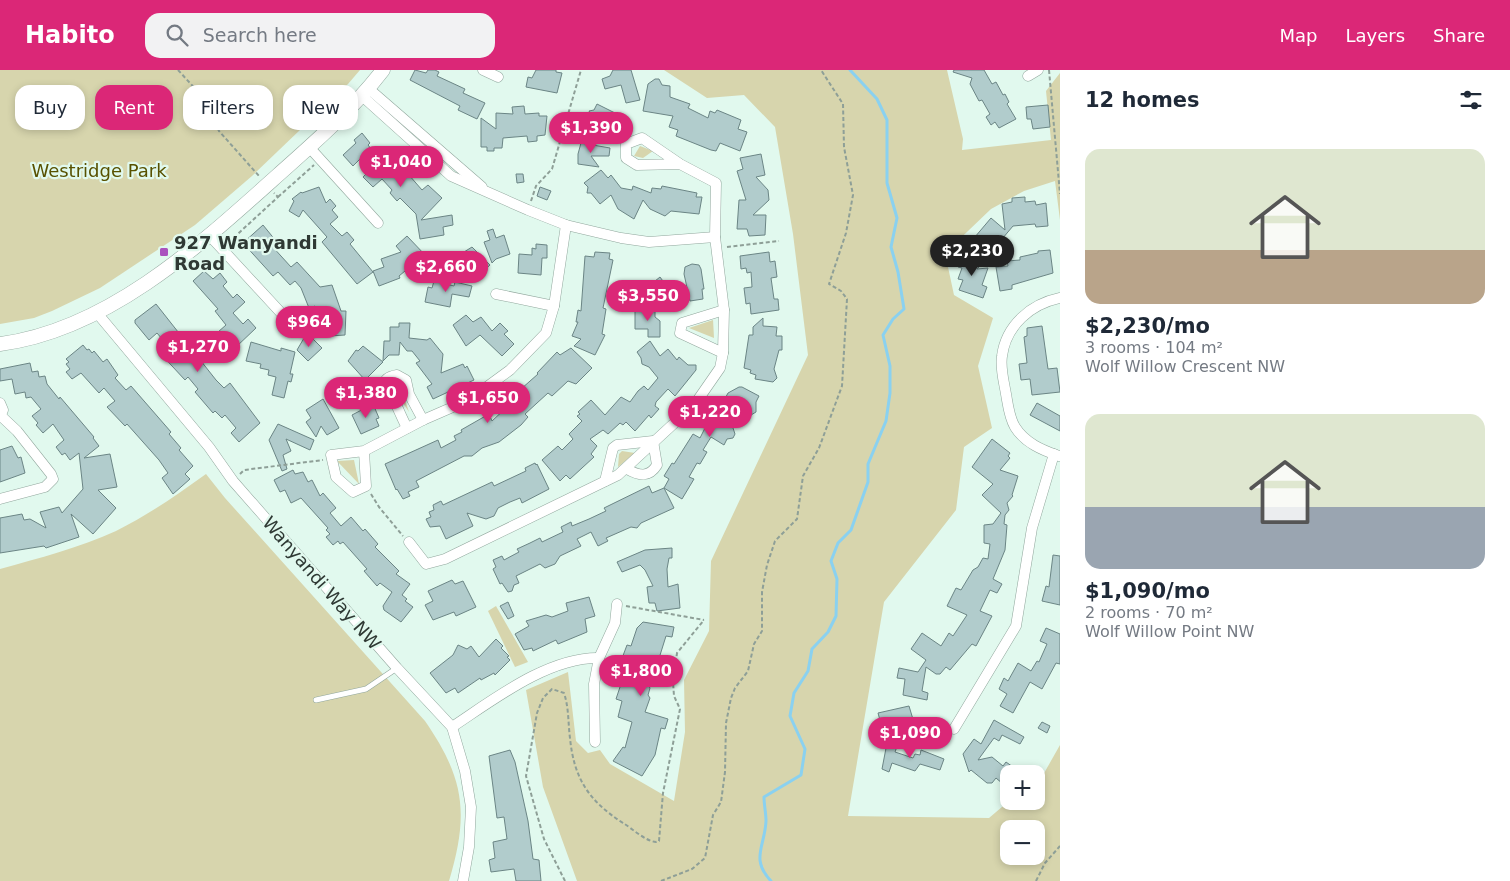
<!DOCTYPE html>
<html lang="en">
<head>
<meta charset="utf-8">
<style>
  body { margin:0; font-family:"DejaVu Sans",sans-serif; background:#f2f2f3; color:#1f2937; height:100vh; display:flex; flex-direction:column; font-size:19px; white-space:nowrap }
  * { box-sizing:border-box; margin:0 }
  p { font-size:16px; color:#747a83 }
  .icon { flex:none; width:28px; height:28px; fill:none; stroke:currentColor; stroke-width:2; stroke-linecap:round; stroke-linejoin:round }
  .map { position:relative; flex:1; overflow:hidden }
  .side { display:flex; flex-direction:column; background:#fff; width:450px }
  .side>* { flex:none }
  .hud { position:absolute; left:15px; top:15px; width:475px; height:45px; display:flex; gap:10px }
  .controls { position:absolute; left:1000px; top:695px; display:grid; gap:10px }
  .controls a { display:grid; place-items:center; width:45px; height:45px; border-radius:10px; background:#fff; box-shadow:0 2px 8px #0003; font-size:25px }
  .price { position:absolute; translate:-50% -42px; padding:0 11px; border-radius:18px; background:#db2777; color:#fff; font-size:16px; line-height:32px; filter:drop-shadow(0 1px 2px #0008) }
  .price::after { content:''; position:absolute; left:50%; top:30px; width:15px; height:11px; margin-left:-8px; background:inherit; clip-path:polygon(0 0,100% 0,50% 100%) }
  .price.selected { background:#222; color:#fff }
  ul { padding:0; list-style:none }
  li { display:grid; align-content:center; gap:10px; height:265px; padding:0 25px }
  li span { display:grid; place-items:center; height:155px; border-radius:15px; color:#555 }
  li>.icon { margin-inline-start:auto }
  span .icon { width:90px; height:90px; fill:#fffc; stroke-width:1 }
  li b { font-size:21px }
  h2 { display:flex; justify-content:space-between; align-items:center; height:60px; padding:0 25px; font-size:21px }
  .chip { padding:0 18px; border-radius:15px; background:#fff; box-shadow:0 2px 8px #0003; font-size:18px; line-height:45px }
  .chip.selected { background:#db2777; color:#fff }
  header { display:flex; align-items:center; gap:30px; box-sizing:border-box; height:70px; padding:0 25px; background:#db2777; color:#fff }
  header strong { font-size:24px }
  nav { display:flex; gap:28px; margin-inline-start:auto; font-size:18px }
  .search { width:350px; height:45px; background:#f2f2f3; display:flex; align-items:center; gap:12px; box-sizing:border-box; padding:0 18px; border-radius:15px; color:#747a83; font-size:19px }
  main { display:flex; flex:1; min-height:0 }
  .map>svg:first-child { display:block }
</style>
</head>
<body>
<header>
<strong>Habito</strong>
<div class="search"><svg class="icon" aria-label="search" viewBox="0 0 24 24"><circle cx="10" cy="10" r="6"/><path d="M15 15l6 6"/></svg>Search here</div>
<nav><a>Map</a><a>Layers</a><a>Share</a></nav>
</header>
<main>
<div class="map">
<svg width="1060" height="811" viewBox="0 0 1060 811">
  <rect width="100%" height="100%" fill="#e1f9ee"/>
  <g fill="#d7d5ad" fill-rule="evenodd">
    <path d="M0,0H360L348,14L252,106L195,155L100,218L52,241L34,248L0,254Z"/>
    <path d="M664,0H947L963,69L962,80L1051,70L1046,21L1060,3V150L1055,111L1024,121L991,139L945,183L954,225L993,248L978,296L992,358L964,377L956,440L884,532L848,746L989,748L1009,731H1036V710L1043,705L1060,675V811H577L543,717L526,620L568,602L576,671L588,683L600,680L610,694L674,731L685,662L684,610L709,561L711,491L808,285L793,164L775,57L744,25L707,28ZM1009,759H1036V786H1009Z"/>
    <path d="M640,76L653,81L643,88L634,86Z"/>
    <path d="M713,249L714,268L689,258L713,250Z"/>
    <path d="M395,312L400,315L409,342L393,318Z"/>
    <path d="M622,381L635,383L618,397L619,384Z"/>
    <path d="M354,390L359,414L337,391Z"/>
    <path d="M206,404L225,428L425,651C465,709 469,744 449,811H0V499C39,488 79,478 116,461C148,445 177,425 206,404Z"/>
    <path d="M496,536L528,592L515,597L488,541Z"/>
  </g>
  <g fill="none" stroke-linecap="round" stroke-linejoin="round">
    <path stroke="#8ad1f0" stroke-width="3" d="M771,811C750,789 765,776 766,751C766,743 764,735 764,727L801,705L805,679L790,646L794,623L808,601L812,579L828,562L836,546L837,509L831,491L838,473L851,460L868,412V394L886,351L890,323V296L883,265L893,249L904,239L898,202L891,177L897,148L887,113V50L877,29L850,0"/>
  </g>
  <g fill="#b1cccc" stroke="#6b8585">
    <path d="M415,0L426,3L428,0H435L439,2L437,6L465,19L463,23L485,33L477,49L458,40L460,36L410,10Z"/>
    <path d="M536,0H556V2L562,3L557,23L526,17L528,7L532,8Z"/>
    <path d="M613,0H631L640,30L626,33L621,15L605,19L602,9L610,6Z"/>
    <path d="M954,0H984L992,14L996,12L1003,25L1005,24L1009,32L1007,34L1016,49L999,58L995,52L991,55L986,47L990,44L982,30L979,31L970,14L972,8L953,2Z"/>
    <path d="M655,9H659L662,15L670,16V27L690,34L688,38L708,48L710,41L715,43L717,40L741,50L738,59L747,62L740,81L720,73L716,81L711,80L676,66L678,60L669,57L673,46L643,41L648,14Z"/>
    <path d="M597,34L615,43L610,55L614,57L607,71L595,64L598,58L587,52L591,45L589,41L594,40Z"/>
    <path d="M1048,35L1050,57L1033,59L1031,49H1027L1026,37Z"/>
    <path d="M524,36L525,44L539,43V46H547L545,65L537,66V71L528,72L527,66L503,68L502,78H494V81H487V77H481V48L496,59V43L513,44L512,37Z"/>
    <path d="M362,63L370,73L368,75L377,86L381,83L387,90L385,93L394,104L402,97L422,120L428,115L442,128L421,150L452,145L453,155L443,157L444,165L420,169L416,144L400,128L397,131L390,123L392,120L382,109L373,117L363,107L371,99L361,88L353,96L343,85L356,73L354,70Z"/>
    <path d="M581,73L610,78L609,86H591L599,97L578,94V84Z"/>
    <path d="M761,84L765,105L756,107L768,120L769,130L753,145H766L765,165L749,166L747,159H737L739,130H746L737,101L743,99L740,88Z"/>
    <path d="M601,100L608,108L611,105L621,118L632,120L633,116L651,123L652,118L661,119L662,116L697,123L696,127H702L699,144L671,141L665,146L650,139L643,130L634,149L618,139L611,125L600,134L591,123H587L588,117L584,113Z"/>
    <path d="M516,104H523L524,112L517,113Z"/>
    <path d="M319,117L326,133L330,129L336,136L332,140L338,147L330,154L342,166L347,162L354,170L350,174L373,202L357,214L322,172L327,167L303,140L299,147L289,141L294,131L292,129L301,122L302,123Z"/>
    <path d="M540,117L551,121L547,130L537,126Z"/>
    <path d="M1025,127V132L1035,131L1036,135L1046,133L1048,156L1036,157L1035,154L1013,156L986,188L969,174L991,148L1005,160L1002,134L1012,132V128Z"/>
    <path d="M263,155L276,171L271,175L291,197L297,192L320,217L332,215L341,241H346L345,265L315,267V236L309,238L301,218L295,211L290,215L278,202L273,206L243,173Z"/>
    <path d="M493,159L496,168L504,165L510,184L496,189L492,193L484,172L490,170L487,161Z"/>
    <path d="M407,166L426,186L413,198L411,196L399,206L400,208L379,216L373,201L384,197L381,189L401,182L396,176Z"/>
    <path d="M536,174L547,175V188H542L541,205L518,203L519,184L532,185V178L536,179Z"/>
    <path d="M472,177L490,195L473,211L456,193L464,182Z"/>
    <path d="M1050,180L1053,203L1012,215V219L1000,221L996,197L1008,196L1007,191L1020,190V187L1038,183V181Z"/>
    <path d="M595,182L610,183L609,189L613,190L603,238L606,239L602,264L605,265L595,285L574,276L581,269L572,266L578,252H576L578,240L581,241L585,186L594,187Z"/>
    <path d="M769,182L770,192L775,191L777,207L771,208L774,229H778L779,240L751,244L750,233L746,234L744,218L752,217L751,202L747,203L746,198L741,199L740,186Z"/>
    <path d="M962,185L983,193L977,199L988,198L982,215L987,217L983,228L959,220L963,210L958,209L962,198L958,197Z"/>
    <path d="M692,194L699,195L701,199L704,219H702L703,229L690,231L684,204L685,197Z"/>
    <path d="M204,201L213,209L220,203L227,212L223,216L233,228L237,224L245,232L233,243L243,254L248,249L256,258L236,277L229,268L226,271L218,262L226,255L215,241L218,239L193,211Z"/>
    <path d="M660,207L668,218L674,214L682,224L669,234L666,230L658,237L644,220Z"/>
    <path d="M434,211L454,216L455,212L472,216L469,227L452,224L450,237L425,232L428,217L432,218Z"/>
    <path d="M156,234L216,310L224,318L230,313L260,353L239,372L231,363L236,358L225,345L222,348L215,341L213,343L195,322L198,319L188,307L185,310L159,282L167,275L157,263L149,270L135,253V250Z"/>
    <path d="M635,240H655V247L660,251V267H648V259H635Z"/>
    <path d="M466,245L473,252L481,247L492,261L500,253L508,261L504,264L514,274L502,286L480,265L466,276L453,255Z"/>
    <path d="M763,248V256L777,257L776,266H782V280H779L774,299L777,308L773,312L755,309L756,305L750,303L751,300L744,298L749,265H753V257Z"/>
    <path d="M399,253H410L409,268L427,270L430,268L443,284L441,303L463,294L465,298L467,296L474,310L433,329L427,317L432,314L416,293L420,291L412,281H407L400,272L399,285H389L383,291L384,271H390V257H399Z"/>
    <path d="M1042,256L1048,299L1057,298L1060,322L1032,325L1030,309L1021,310L1019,294L1027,293L1024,267L1027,266V258Z"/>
    <path d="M307,263L322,278L308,291L297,280Z"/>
    <path d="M650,271L660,286L668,279L677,290L679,287L688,295H696V300L675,326L668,319L656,332L655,336L659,339L651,348L649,345L635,361L626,352L623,355L620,353L608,364L603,360L590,369L597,376L591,384L594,387L570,409L566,405L560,411L542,390L558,376L562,380L573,369L569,364L582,351L577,346L580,344L578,342L591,330L605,345L621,327L630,332L638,321L644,316L648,320L658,308L649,297L642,294L641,288L637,282Z"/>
    <path d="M251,272L281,281V278L295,282L290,304H293L291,312L288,311L284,328L272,325L276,307L268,305L269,300L260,298L261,294L246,291Z"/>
    <path d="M83,275L87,280L89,279L92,283L94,281L103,292L107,289L118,305L115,308L126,320L131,316L171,362L169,364L181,378L179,380L193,396L185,404L190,409L173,424L162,408L168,403L159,390L127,354L125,356L107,337L115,331L104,318L99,323L81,303L72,309L66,302L70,299L66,294L69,292L66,289Z"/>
    <path d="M363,276L383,292L365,310L348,291L356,280L358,281Z"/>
    <path d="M571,278L592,298L576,314L568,311L552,326L548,323L525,344L528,347L521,355L499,372L482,378L472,386H464L416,411L419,417L408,422L410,426L403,429L397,419L396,420L385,394L438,370L441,378L456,370L454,366L462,362L461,360L489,344L492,351L507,337L504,334L538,304L537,303L557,282L560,285Z"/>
    <path d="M30,293L32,302L38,301L39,307L45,306L47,314L59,329L60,327L94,367L93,368L99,376L84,388L110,384L117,417L98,420L116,438L93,464L71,444L79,467L46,478L44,476L0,483V448L22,444L24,450L30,449L46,458L40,442L59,437L62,443L83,419L79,383L70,390L65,383L62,385L56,377L64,370L53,354L43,363L36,355L38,353L32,346L41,339L31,327L26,328L25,322L15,324L12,309L0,311V299Z"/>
    <path d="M366,310L370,327L341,333L339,322L342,321L341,315Z"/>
    <path d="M739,317H742L759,326L756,332V342L751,345L743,341L733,358L735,364L733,368L727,369L724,375L711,367L703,380L707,382L700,394L697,393L689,407L694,409L682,429L664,418L669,409L664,406L672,393L674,394L693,364L700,368L716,336L720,338L728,323Z"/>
    <path d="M323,329L339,358L327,365L321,356L316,367L306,352L311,348L306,340Z"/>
    <path d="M1037,333L1060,346V361L1030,345Z"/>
    <path d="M373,334L379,348L376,349L379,356L361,364L352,345Z"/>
    <path d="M278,354L314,370L310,380L286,369L291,381L283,385L287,399L282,401L269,370Z"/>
    <path d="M992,369L1010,383L1008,386L1010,388L1000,400L1018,406L1012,425L1013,426L1007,433L1009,440L1005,445L1004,454L1007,455L1005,480L993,509L1002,514L997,523L990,520L980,541L992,546L976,576L972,574L950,600L946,597L940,604H936L926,597L922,621L928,623L927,630L903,625L905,609L897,608L899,598L918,602L926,590L911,579L922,563L941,576L949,563L953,566L967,545L947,536L956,518L961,520L973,500L978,497L983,488L988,489L990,474L984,473V455L993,454L1001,443L982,425L993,414L972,397Z"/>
    <path d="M12,376L18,388L21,387L25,403L0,412V380Z"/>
    <path d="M535,393L536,395L537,394L549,419L522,433L520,428L510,432L498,438L494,446L486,449L467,443L473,456L446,469L440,456L430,457L426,449L431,447L429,442L434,440L433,435L441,431L443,435L492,412L494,416L526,401L525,398Z"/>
    <path d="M293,400L295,404L303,402L308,412L312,410L320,426L323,423L336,438L330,443L341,456L351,447L363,461L365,459L378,474L375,477L399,501L396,504L410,514L402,525L407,529L405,531L413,537L401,552L384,540L383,536L392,522L380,513L377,516L364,501L367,499L343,472L340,474L338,471L333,475L326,467L330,464L326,460L328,458L301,428L291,433L285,420L280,422L274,410Z"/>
    <path d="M649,416L652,423L664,418L674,438L641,453L637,458L631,457L606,468L608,471L598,476L591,462L577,469L581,476L560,486L555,494L545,498L540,494L516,506L519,513L514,515L512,521L508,522L502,513L500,514L493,499L496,497L493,490L502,486L504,490L519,482L517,479L530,473L540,468L542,472L563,462L561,457L571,452L572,456L589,449L606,441L604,438Z"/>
    <path d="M672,478V488H669L667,499L668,517L678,514L680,538L657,541L655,533H649L647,517L653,516L645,500L640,495L622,502L617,492L645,480Z"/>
    <path d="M1053,485L1060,486V535L1042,531L1046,516L1049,517Z"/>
    <path d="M452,510L455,514L463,511L476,537L456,546L454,542L433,550L425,535L433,531L428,521Z"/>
    <path d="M589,527L595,546L585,549L587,562L558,574L556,570L533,581L532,578L524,580L515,564L529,556L526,551L546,545L552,547L568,541L566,533Z"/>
    <path d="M508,532L514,546L508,549L500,536Z"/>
    <path d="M643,552L674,557L672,567L666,566L656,598L653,597L647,613L650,618L648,625L650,628L645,642L668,649L665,659L661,658L655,685L642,706L613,691L623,677L625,678L632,652L618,647L622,631L616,629L625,602V592L621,591L627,575L631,576L637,558Z"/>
    <path d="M1046,558L1060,564V594L1056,593L1042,619L1030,612L1013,643L1000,636L1007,624L999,619L1004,608L1008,611L1018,593L1031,601L1037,591L1039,592L1047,574L1040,571Z"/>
    <path d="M496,569L503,576L501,578L509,586L507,587L510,590L495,605L494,603L481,610L480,608L458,623L455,618L446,623L430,603L453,585L458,575L467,579L471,576L479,587Z"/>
    <path d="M909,636L915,656L900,661V663L889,666L890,664L884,665L878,643Z"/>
    <path d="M994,650L1024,667L1020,674L1002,665L999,671L994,668L978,690L992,687L1003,696L1006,692L1013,697L1012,704H1009L1003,714L996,708L992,713H987L971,700L969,702L963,684L974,669L981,674Z"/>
    <path d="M1042,652L1050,656L1047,663L1038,658Z"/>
    <path d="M891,672L898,674L895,682L913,688L915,684L920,685L921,680L944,689L940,700L920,694L915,701L892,693L889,702L882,699L887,673L891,674Z"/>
    <path d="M510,680L515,692L528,751L533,789L539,790L541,811H516L514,799L491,802L489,790L495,788L493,772L507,769L504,747L497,748L489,686Z"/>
  </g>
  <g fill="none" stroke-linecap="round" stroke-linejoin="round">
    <defs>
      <path id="lane" d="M316,630L366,619L397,598"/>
      <g id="street">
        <path d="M483,0L498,7"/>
        <path d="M1028,6L1038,0"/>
        <path d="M369,19L482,117"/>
        <path d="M362,26L451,106L528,140L566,155L621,168L649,172L715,167"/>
        <path d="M309,77L378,153"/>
        <path d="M210,166L282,244"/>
        <path d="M496,224L554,236"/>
        <path d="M97,243L209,377L233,411L397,598L452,657L465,701L471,737L469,777L463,811"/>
        <path d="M723,283L680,263L682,253L724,240"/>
        <path d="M0,333L3,340L0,347"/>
        <path d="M407,358C403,350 399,341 395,332C390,323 374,309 397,305L406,310L409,324L423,350"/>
        <path d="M364,381L366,416L353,422L336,407L331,385L364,381L423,350L469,330L510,300L546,263L554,236L566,155"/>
        <path d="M1059,386C1042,380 1025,373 1015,357C1009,347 1008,335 1006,324C1004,312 1000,298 1002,286C1006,255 1031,234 1060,228"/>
        <path d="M605,411L613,378L617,375L653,371L657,395C649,408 639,406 627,399"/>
        <path d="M0,429L45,417L53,409L51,404L17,361L1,346"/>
        <path d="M409,472L426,494L445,489L618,405L695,334L720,298L723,283L724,240L715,167L716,113L680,94L642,68L626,74V88L637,95L680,94"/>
        <path d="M452,657C493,630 548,587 599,588"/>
        <path d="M954,659L1016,556L1032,458L1054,384"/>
        <path d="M595,672L594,614L599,588L615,553L617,534"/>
      </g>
      <path id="secondary" d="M0,274C108,260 200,175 278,105C315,72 353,39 383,0"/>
    </defs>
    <use href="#lane" stroke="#91a79d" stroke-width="6"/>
    <use href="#street" stroke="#91a79d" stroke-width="11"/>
    <use href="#secondary" stroke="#91a79d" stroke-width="15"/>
    <g stroke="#8e9f97" stroke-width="2" stroke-dasharray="4 2.5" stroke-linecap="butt">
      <path d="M178,0L201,25L219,61L259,106"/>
      <path d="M1049,0L1060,124"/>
      <path d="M278,127L314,95"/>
      <path d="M531,131L536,116L552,99L581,0"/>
      <path d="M229,172L278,127L274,123"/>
      <path d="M727,177L779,171"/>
      <path d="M240,404L244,400L323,390"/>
      <path d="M371,424L379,437L403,466"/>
      <path d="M626,536L704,550"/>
      <path d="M565,811L544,769L526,706L537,643L543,628L552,619L564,623C569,638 568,653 570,668C574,709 589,731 623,753C633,759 645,771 656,772L659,771L663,723L680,639L674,626L673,612L677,583L704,550"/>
      <path d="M661,811L692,799L705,788L713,745L721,732L725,702L726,653L731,628L735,618L748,601L754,574L762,561V522L767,495L775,471L797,449L803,406L819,378L842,316L847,229L841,221L829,214L846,163L853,125L844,77L843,34L821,0"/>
      <path d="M1036,811L1045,793L1060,776"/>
    </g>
    <use href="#lane" stroke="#fff" stroke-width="5"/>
    <use href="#street" stroke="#fff" stroke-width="10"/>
    <use href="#secondary" stroke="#fff" stroke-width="14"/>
  </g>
  <rect fill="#aa52be" stroke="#e1f9ee" stroke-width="2" x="159" y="177" width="10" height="10" rx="2.5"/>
  <g text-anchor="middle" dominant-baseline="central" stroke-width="4.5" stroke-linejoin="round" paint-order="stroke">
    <g font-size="18" fill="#585100" stroke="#e1f9ee">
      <text x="99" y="100">Westridge Park</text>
    </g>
    <g font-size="18" font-weight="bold" fill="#2f3934" stroke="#e1f9ee" text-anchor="start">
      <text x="174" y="172">927 Wanyandi<tspan x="174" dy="21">Road</tspan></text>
    </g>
    <g font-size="18" fill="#2f3934" stroke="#e1f9ee">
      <text transform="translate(322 513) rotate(49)">Wanyandi Way NW</text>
    </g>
  </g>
</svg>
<div class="controls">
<a>+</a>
<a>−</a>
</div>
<b class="price" style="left:591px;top:84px">$1,390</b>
<b class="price" style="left:401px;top:118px">$1,040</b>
<b class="price selected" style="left:972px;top:207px">$2,230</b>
<b class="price" style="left:446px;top:223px">$2,660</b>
<b class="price" style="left:648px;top:252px">$3,550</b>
<b class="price" style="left:309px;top:278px">$964</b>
<b class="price" style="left:198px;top:303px">$1,270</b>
<b class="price" style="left:366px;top:349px">$1,380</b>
<b class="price" style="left:488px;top:354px">$1,650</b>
<b class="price" style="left:710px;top:368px">$1,220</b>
<b class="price" style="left:641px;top:627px">$1,800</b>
<b class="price" style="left:910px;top:689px">$1,090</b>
<div class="hud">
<a class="chip">Buy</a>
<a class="chip selected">Rent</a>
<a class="chip">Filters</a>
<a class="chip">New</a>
</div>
</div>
<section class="side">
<h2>12 homes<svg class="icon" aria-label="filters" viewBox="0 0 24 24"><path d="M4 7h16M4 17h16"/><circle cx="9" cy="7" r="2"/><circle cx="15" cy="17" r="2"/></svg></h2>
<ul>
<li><span style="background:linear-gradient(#dfe7d0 65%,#b9a48a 0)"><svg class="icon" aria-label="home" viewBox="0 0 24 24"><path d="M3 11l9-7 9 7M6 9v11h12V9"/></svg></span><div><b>$2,230/mo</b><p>3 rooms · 104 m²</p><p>Wolf Willow Crescent NW</p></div></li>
<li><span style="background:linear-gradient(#dfe7d0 60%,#9aa5b1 0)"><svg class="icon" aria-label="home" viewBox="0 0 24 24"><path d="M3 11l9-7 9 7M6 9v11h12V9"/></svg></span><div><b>$1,090/mo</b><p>2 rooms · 70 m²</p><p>Wolf Willow Point NW</p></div></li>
</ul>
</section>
</main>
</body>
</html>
